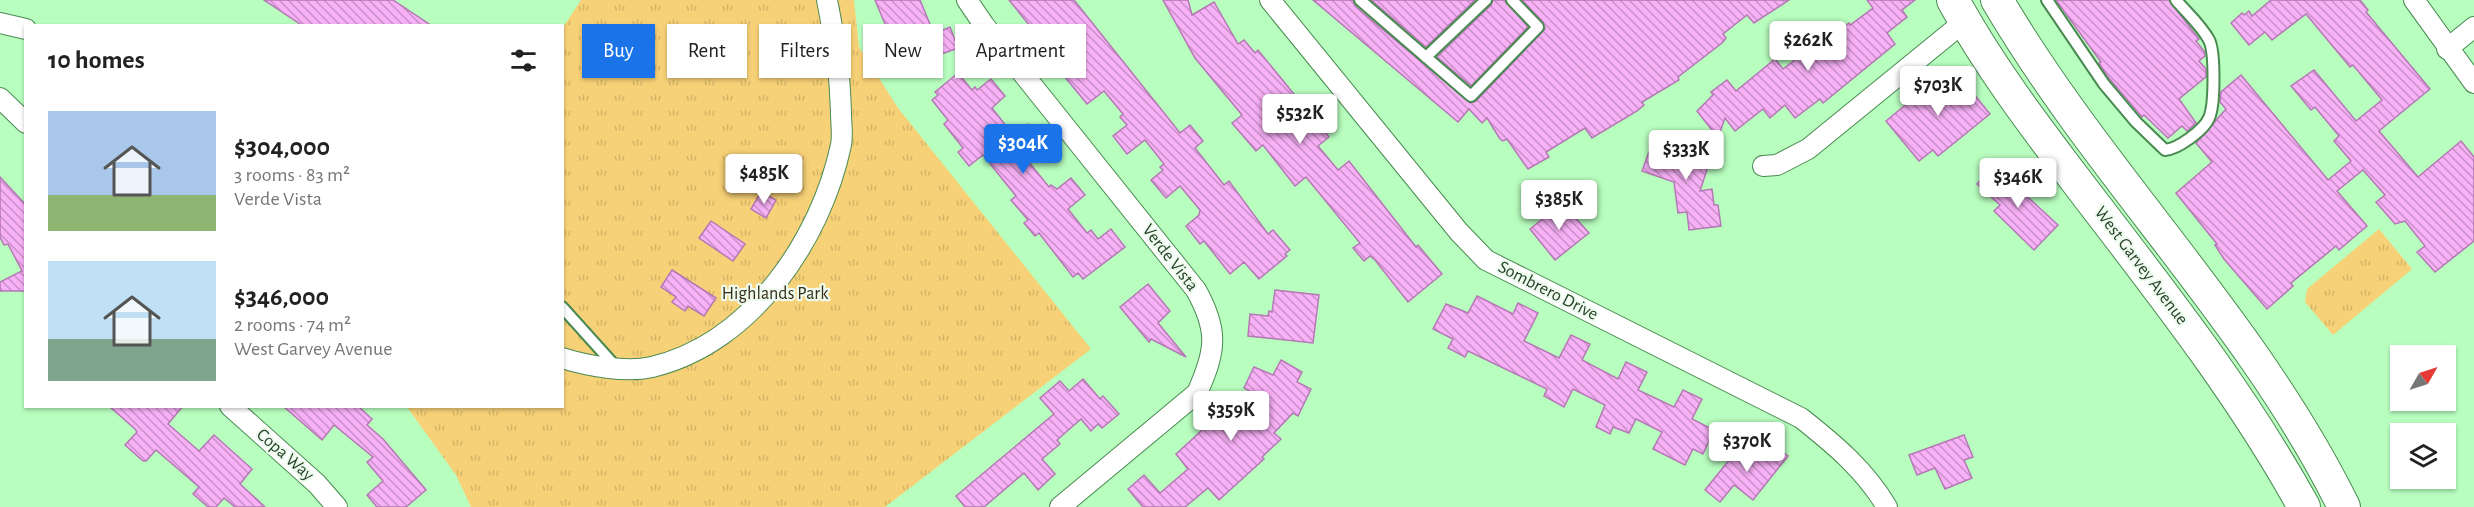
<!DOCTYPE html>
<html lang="en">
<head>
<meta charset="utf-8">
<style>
  body { margin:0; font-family:"Alegreya Sans",sans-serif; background:#f2f2f2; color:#222; height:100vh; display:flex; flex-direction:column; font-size:22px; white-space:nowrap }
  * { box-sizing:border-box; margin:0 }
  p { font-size:20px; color:#767676 }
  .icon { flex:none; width:33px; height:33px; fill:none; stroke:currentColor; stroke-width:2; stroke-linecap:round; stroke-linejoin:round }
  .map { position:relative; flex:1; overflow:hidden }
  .details { position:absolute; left:24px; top:24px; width:540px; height:384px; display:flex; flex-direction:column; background:#fff; border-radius:0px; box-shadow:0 2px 4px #0004 }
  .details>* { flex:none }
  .hud { position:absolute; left:582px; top:24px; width:570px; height:54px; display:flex; gap:12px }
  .needle { width:39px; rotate:51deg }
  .controls { position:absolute; left:2390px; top:345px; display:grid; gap:12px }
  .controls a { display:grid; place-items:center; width:66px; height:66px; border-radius:0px; background:#fff; box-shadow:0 2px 4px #0004; font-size:30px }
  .price { position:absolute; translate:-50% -51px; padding:0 14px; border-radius:6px; background:#fff; color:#222; font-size:20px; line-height:39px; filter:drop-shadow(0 2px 3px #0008) }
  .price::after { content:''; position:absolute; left:50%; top:36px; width:18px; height:14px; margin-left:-9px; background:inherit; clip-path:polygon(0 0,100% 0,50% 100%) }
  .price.active { background:#1a73e8; color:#fff }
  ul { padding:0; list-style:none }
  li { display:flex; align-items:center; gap:18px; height:150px; padding:0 24px }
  li span { display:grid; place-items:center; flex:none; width:168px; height:120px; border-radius:0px; color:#555 }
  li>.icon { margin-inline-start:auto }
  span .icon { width:72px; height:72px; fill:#fffc; stroke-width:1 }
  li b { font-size:26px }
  h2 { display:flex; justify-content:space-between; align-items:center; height:72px; padding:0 24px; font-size:26px }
  .pill { padding:0 21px; border-radius:0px; background:#fff; box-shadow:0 2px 4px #0004; font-size:21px; line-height:54px }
  .pill.active { background:#1a73e8; color:#fff }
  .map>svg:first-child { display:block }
</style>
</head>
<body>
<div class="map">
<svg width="2474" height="507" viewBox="0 0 2474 507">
  <defs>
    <pattern id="park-tufts" width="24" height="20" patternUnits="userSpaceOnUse" patternTransform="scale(1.5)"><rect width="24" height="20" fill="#f7d177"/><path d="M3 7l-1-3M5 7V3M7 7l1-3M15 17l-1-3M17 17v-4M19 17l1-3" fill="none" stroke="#d4b567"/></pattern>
    <pattern id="building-back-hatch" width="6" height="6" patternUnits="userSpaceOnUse" patternTransform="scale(1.5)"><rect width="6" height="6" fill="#f8b0f7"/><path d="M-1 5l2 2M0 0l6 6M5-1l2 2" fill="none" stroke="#c991c8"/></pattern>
  </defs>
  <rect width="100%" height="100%" fill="#b8febf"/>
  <g fill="url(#park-tufts)">
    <path d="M581,0H854L859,47L898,108L1091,349L885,507H471L456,475L407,407L562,406V29Z"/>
    <path d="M2379,229L2412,269L2333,335L2305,302L2307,289Z"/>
  </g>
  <g fill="url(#building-back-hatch)" stroke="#b478b4" stroke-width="1.5">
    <path d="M264,0H393L432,26H303Z"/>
    <path d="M875,0H920L934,34L950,27L958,48L898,70L892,55L887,57L878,35L888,31Z"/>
    <path d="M1009,0H1074L1180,133L1190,125L1203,141L1195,148L1224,185L1229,181L1268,234L1273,230L1290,250L1285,254L1287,256L1259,279L1244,262L1230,274L1204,241L1200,244L1186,226L1199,215L1200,210L1180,186L1166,198L1151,180L1163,170L1160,167L1164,164L1145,140L1127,154L1113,136L1127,125L1120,117L1123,114L1104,91L1087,104L1060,71L1080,54L1057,25H1053L1038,36Z"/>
    <path d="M1163,0H1188L1192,15L1214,2L1238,44L1244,40L1255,53L1258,50L1329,137L1318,146L1338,170L1349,161L1416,247L1418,245L1442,274L1408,302L1375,260L1370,256L1364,261L1353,248L1360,243L1306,177L1295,186L1263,145L1256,151L1232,123L1242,115L1195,58Z"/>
    <path d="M1313,0H1353L1355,6L1470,103L1476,101L1545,29L1543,22L1522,0H1789L1754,23L1747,15L1723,34L1726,38L1722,43L1678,77L1679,80L1642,102L1644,105L1637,111L1592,138L1585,128L1546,152L1549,157L1528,169L1507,139L1503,141L1500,139L1487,118L1482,123L1469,109L1458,122Z"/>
    <path d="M1371,0H1475L1426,47Z"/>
    <path d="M1493,0H1505L1528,27L1471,86L1437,57L1491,5Z"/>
    <path d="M1867,0H1915L1902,10L1907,17L1887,33L1895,44L1823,103L1820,99L1795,118L1785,105L1770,118L1763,109L1735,131L1725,118L1718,138L1697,111L1713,95L1711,92L1727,80L1736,91L1775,59L1783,69L1803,54L1810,57L1837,37L1835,34L1849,23L1850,25L1873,8Z"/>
    <path d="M2056,0H2169L2199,39L2196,41L2204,51L2205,56L2199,61L2206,69V77L2179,99L2196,123L2187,131L2182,126L2168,138L2144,115L2142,117L2107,76L2099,63L2101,62Z"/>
    <path d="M2271,0H2360L2368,10L2366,12L2430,89L2379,131L2418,177L2461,141L2474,157V241L2435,272L2417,252L2425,246L2405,221L2395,224L2376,202L2385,195L2363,170L2337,191L2367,226L2339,250L2336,246L2291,283L2293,286L2267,309L2224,259L2215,245L2217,244L2176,193L2212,162L2196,143L2226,109L2220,102L2221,92L2241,75L2328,180L2351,161L2334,141L2339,136L2315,107L2311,110L2291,86L2314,70L2356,121L2382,100L2353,65L2350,67L2306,14L2272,40L2265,32L2249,45L2231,23L2242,13L2244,15L2249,11L2252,16Z"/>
    <path d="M958,73L972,90L975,87L977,90L991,79L1005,96L992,108L1014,136L1028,124L1042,142L1024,156L1049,187L1051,185L1057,189L1071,178L1085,195L1068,209L1087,233L1091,230L1098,239L1111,229L1125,247L1083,279L1078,273L1073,277L1039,233L1035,236L1024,223L1028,220L1011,200L1016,196L983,155L969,166L958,152L963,148L944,124L948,120L932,100L938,95L935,92Z"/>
    <path d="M1944,73L1951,82L1959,76L1990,114L1938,156L1933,150L1919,161L1886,121Z"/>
    <path d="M1662,138L1712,154L1700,191L1712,189L1714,205H1718L1721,226L1689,230L1687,212L1678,213L1674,182L1642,171L1649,152L1657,155Z"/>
    <path d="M1994,166L2058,225L2034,250L1994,211L2000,205L1977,184Z"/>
    <path d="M0,177L26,205V291H0V282L22,271L8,244L4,245L0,237Z"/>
    <path d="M761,192L776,200L766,218L751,209Z"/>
    <path d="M1562,203L1589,233L1555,260L1530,229Z"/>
    <path d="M711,221L745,244L733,261L699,238Z"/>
    <path d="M672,270L716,298L704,316L688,306L685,311L672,302L676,297L661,287Z"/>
    <path d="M1148,284L1170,311L1158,323L1186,357L1151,339L1149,342L1120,307Z"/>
    <path d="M1275,290L1319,295L1313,343L1248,336L1250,314L1268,316L1269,311L1272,312Z"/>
    <path d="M1477,296L1513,314L1518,303L1538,313L1524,341L1559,358L1571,335L1590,344L1582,360L1618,379L1626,362L1647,372L1638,390L1674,407L1683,390L1702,399L1692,419L1714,430L1703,454L1693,449L1685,465L1653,449L1662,432L1636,419L1629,433L1613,427L1610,434L1596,427L1605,405L1573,389L1564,407L1544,396L1547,389L1468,351L1465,357L1448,348L1453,339L1433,329L1446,304L1468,313Z"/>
    <path d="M1281,360L1302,372L1297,382L1311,389L1298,416L1293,413L1274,433L1281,439L1262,457L1264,459L1219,500L1208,488L1185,507H1143L1128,489L1144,475L1160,493L1188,469L1176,454L1224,410L1236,422L1239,420L1241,422L1265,399L1244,388L1254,367L1273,375Z"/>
    <path d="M1083,379L1100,399L1103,396L1119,414L1102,428L1098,424L1091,431L1081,419L1057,440L1060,444L1042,459L1055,474L1038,490L1024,473L984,507H965L956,496L1054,414L1040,398L1060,381L1069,391Z"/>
    <path d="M109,406H183L168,424L199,451L214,435L252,469L240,484L265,507H235L224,498L216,507H208L193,494L199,487L156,450L146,461H143L125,445L137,432L135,429Z"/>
    <path d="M283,406H358L372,419L367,425L383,439L426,490L406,507H377L367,495L383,481L367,462L373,457L334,425L322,440Z"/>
    <path d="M1964,435L1973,457L1964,460L1972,478L1945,489L1935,468L1917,475L1909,455Z"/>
    <path d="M1772,443L1788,456L1753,500L1734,485L1720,502L1705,490L1738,449L1753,461L1758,455L1761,457Z"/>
  </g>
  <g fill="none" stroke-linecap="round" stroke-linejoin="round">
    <defs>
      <g id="lane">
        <path d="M1360,0L1471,96L1538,27L1512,0"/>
        <path d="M2047,0L2104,84L2136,122L2165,150C2178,149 2204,130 2209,118C2215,105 2215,51 2209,40C2201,25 2186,12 2176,0"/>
        <path d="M1426,57L1486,0"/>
        <path d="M562,307L616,367"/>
      </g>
      <g id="street">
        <path d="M967,0L984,25L1196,290C1219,331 1216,351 1197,393L1060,507"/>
        <path d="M1270,0L1459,232L1486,260L1801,418C1834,444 1865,470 1887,507"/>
        <path d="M2414,0L2474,83"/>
        <path d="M0,23L26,29"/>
        <path d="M2447,49L2474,27"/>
        <path d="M0,98L26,123"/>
        <path d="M1763,166L1777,165L1808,149L1965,21"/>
        <path d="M562,358C588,366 626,373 652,367C752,343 821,239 841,145C843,135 841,123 841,113C840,71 835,41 827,0"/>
        <path d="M230,406L317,484L337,507"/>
      </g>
      <g id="primary">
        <path d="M1953,0C1990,68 2037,129 2084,191C2162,293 2242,394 2304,507"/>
        <path d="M1997,0C2101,177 2253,322 2344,507"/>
      </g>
    </defs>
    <use href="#lane" stroke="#498a51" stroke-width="14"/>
    <use href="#street" stroke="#498a51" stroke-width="22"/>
    <use href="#primary" stroke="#498a51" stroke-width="34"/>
    <use href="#lane" stroke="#fff" stroke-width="10"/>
    <use href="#street" stroke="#fff" stroke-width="20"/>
    <use href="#primary" stroke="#fff" stroke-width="32"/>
  </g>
  <g text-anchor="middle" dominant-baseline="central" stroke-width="4.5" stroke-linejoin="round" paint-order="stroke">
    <g font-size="18" fill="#254128" stroke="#eefbee">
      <text transform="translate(1170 258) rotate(52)">Verde Vista</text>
      <text transform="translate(2141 266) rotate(53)">West Garvey Avenue</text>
      <text transform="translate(1548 291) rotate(27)">Sombrero Drive</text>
      <text transform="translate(285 455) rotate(41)">Copa Way</text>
    </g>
    <g font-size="18" fill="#362d18" stroke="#eefbee">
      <text x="775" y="294">Highlands Park</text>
    </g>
  </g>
</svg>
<div class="controls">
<a><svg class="needle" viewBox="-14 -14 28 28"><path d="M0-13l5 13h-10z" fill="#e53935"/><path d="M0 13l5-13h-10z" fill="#767676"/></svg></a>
<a><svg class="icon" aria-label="layers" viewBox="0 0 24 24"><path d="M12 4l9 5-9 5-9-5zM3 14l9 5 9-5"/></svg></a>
</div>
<b class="price" style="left:1808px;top:72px">$262K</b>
<b class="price" style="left:1938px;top:117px">$703K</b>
<b class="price" style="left:1300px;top:145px">$532K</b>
<b class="price active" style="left:1023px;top:175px">$304K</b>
<b class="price" style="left:1686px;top:181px">$333K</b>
<b class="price" style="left:764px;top:205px">$485K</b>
<b class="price" style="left:2018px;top:209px">$346K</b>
<b class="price" style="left:1559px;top:231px">$385K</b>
<b class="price" style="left:1231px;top:442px">$359K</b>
<b class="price" style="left:1747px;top:473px">$370K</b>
<div class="hud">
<a class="pill active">Buy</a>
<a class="pill">Rent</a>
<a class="pill">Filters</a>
<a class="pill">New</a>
<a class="pill">Apartment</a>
</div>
<section class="details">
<h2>10 homes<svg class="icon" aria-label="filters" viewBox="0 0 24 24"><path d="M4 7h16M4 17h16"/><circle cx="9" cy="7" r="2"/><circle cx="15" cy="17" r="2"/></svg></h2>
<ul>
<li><span style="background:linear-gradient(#a9c7e8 70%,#8fb573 0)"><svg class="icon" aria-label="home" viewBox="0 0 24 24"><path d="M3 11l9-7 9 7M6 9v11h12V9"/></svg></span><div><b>$304,000</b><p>3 rooms · 83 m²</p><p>Verde Vista</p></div></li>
<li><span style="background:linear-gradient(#bfe0f5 65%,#7fa58c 0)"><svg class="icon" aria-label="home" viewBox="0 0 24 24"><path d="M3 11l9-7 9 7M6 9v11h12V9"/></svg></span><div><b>$346,000</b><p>2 rooms · 74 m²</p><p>West Garvey Avenue</p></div></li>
</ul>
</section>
</div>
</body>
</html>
